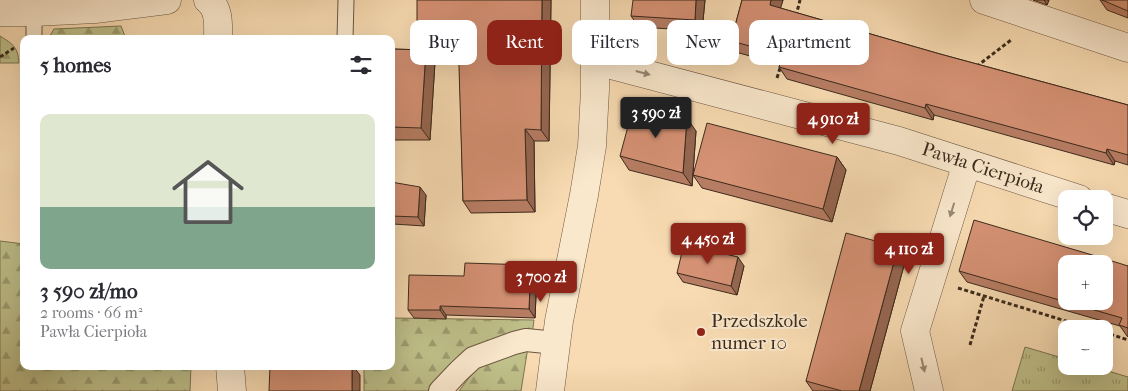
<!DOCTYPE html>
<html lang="en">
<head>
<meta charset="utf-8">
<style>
  body { margin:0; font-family:"IM FELL French Canon",serif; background:#f7f7f7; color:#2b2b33; height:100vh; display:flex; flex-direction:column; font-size:19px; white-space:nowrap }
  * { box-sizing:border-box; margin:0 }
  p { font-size:16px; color:#7c7c81 }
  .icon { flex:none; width:28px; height:28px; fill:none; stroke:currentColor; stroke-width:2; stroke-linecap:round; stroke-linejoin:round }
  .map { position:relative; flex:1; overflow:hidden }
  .panel { position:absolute; left:20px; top:35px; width:375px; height:335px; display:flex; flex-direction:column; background:#fff; border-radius:10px; box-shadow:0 5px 20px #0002 }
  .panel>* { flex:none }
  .hud { position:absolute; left:410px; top:20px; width:475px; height:45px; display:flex; gap:10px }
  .controls { position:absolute; left:1058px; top:190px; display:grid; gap:10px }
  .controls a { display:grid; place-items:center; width:55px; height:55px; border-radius:10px; background:#fff; box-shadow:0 5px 20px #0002; font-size:25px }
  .price { position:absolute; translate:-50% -42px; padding:0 11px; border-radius:5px; background:#8f2418; color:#fff; font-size:16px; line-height:32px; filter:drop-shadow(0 1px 2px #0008) }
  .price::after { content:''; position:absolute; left:50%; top:30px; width:15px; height:11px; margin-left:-8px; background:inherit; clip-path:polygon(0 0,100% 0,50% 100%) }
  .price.current { background:#222; color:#fff }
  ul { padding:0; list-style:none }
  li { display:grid; align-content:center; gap:10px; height:265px; padding:0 20px }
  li+li { border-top:1px solid #e1e1e2 }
  li span { display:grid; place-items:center; height:155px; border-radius:10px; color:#555 }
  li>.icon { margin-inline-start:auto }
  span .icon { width:90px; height:90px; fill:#fffc; stroke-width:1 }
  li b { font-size:21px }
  h2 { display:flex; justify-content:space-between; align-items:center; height:60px; padding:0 20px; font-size:21px }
  .pill { padding:0 18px; border-radius:10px; background:#fff; box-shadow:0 5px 20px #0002; font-size:18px; line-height:45px }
  .pill.current { background:#8f2418; color:#fff }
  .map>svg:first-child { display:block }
</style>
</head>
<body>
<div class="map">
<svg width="1128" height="391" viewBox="0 0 1128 391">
  <defs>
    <pattern id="forest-firs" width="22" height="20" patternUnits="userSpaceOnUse" patternTransform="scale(1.25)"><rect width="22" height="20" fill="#bfc08a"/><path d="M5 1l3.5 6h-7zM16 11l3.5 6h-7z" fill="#9c9c70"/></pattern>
    <pattern id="park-tufts" width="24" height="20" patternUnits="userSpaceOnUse" patternTransform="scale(1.25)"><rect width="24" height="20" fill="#bfc08a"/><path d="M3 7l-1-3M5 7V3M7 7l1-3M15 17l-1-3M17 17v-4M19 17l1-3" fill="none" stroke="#9c9c70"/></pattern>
  </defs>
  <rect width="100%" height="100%" fill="#f8dbb2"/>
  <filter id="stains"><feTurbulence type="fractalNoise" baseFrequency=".004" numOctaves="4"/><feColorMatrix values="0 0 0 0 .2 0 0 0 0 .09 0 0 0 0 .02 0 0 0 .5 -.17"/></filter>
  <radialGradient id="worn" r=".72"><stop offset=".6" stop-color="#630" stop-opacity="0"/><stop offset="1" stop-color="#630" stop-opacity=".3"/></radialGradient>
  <g fill="url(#forest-firs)" stroke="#7d7553">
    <path d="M121,26L126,39H48L54,29Z"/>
    <path d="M0,36C13,44 18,47 19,63H0Z"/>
    <path d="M0,241L24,244V366H191L190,391H0Z"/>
    <path d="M391,318L534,320L532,335L432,391H364V368L292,366H391Z"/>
    <path d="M528,347L521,391H459L483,359Z"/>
  </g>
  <path fill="url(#park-tufts)" stroke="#7d7553" d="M1025,347L1066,359V366H1091L1128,377V391H1012Z"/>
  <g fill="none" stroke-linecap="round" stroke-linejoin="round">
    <defs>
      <g id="service">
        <path d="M34,12V39"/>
        <path d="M345,39L346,0"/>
      </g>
      <path id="pedestrian" d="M440,391L459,371L473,358L514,343L526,340L556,343"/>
      <g id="minor">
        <path d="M208,0C220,9 218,26 218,39"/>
        <path d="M984,0L1128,48"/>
        <path d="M0,12H34L95,9L167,0"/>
        <path d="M596,61L899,141L1079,199"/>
        <path d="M1104,207L1128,214"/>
        <path d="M230,366L232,391"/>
        <path d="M550,391L559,321L584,195L592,146L595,90V0"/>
        <path d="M929,391L915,331L967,163"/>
      </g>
    </defs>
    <use href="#service" stroke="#6a5642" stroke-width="17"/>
    <use href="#pedestrian" stroke="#6a5642" stroke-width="24"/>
    <use href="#minor" stroke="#6a5642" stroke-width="29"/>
    <g stroke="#3b2a1c" stroke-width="3" stroke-dasharray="4 2.5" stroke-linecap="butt">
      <path d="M796,16L800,0"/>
      <path d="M0,57L14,48"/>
      <path d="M977,67L981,63L1011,40"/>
      <path d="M777,78L781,65"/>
      <path d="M958,288L1092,329"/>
      <path d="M1104,332L1128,340"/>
      <path d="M970,345L984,296"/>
    </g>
    <use href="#service" stroke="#fae8cd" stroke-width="15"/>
    <use href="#pedestrian" stroke="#fae8cd" stroke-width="22"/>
    <use href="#minor" stroke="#fae8cd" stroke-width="28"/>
  </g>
  <g fill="#b77d64" stroke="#3b2a1c">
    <path d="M551,0L549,141H534L535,212L471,213L463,201L459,45L425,44L417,32Z"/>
    <path d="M705,0L702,31L639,27L631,16Z"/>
    <path d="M742,0H783L780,8L940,54L1128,105V165L1115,161L1114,165L934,115L933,120L787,79L779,67L780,64L739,53L731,41Z"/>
    <path d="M1033,0H1049L1047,5Z"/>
    <path d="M1100,0H1128V18L1107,10Z"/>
    <path d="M391,49L426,50L435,62L430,140H391Z"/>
    <path d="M696,131L693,174L837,157L846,170L832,222L702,188L693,175L692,186L629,170L620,156Z"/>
    <path d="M391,182L426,195L424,226L393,224L391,222Z"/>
    <path d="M906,258L870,391H813L806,381Z"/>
    <path d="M531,265L537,273L535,318L446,315V319L414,318L408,310L464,276Z"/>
    <path d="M744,266L737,295L683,282L677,273Z"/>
    <path d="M1128,266V337L1127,336L1120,326L967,282L959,271Z"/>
  </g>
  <g fill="#956651" stroke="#3b2a1c">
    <path d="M542,0H551L549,141L541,130Z"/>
    <path d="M696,0H705L702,31L695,20Z"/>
    <path d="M771,0H783L778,17L770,5Z"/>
    <path d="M1044,0H1049L1047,5Z"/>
    <path d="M426,50L435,62L430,140L421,128Z"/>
    <path d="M926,104L934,115L933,120L925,108Z"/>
    <path d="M687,118L696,131L692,186L683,173Z"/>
    <path d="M525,129L534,141L535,212L527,200Z"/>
    <path d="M1107,149L1115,161L1114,165L1106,153Z"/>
    <path d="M837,157L846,170L832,222L823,209Z"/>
    <path d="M420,187L426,195L424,226L418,217Z"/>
    <path d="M898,247L906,258L870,391H859Z"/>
    <path d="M738,257L744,266L737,295L731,286Z"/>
    <path d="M531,265L537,273L535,318L529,309Z"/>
    <path d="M440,306L446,315V319L440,310Z"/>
    <path d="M352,366H353L360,375V391H352Z"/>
  </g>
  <g fill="#d59174" stroke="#3b2a1c" fill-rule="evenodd">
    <path d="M417,0H542L541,130L525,129L527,200L463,201L458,33L417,32Z"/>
    <path d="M633,0H696L695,20L631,16Z"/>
    <path d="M742,0H771L770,5L940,54L1128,105V155L1107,149L1106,153L926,104L925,108L779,67L783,55L731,41Z"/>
    <path d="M1102,0H1128V11Z"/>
    <path d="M391,49L426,50L421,128L391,127Z"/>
    <path d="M634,104L687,118L683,173L620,156Z"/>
    <path d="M707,123L837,157L823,209L693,175Z"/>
    <path d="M391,182L420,187L418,217L391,216Z"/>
    <path d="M974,220L1099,257L1128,266V328L1119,325L1122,318L959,271ZM1066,264H1104V301H1066Z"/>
    <path d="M846,233L898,247L859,391H842L806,381Z"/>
    <path d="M684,244L738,257L731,286L677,273Z"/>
    <path d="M465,263L531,265L529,309L440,306V310H408L409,275L464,276Z"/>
    <path d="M270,366H352V391H269Z"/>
  </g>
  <defs><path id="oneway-solid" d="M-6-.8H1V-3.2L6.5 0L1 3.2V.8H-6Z" transform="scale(1.25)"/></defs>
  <g fill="#9a8974">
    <use href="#oneway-solid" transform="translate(643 73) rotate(15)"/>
    <use href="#oneway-solid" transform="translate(952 210) rotate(107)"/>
    <use href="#oneway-solid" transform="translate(923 365) rotate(77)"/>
  </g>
  <circle fill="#8f2418" stroke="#fae8cd" stroke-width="2" cx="701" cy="332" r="5"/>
  <g text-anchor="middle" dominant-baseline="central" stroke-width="4" stroke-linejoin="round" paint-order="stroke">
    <g font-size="19" fill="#3b2a1c" stroke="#fae8cd">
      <text transform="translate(983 168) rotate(18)">Pawła Cierpioła</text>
    </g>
    <g font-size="19" fill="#3b2a1c" stroke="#fae8cd" text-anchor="start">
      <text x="711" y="321">Przedszkole<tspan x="711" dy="22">numer 10</tspan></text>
    </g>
  </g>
  <rect width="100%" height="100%" filter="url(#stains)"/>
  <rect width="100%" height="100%" fill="url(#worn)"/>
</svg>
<div class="controls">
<a><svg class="icon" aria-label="locate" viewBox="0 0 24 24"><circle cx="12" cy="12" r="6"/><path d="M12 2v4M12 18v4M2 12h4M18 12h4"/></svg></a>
<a>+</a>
<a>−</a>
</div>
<b class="price current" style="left:656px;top:139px">3 590 zł</b>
<b class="price" style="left:833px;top:145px">4 910 zł</b>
<b class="price" style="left:708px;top:265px">4 450 zł</b>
<b class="price" style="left:909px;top:275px">4 110 zł</b>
<b class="price" style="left:541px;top:303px">3 700 zł</b>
<div class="hud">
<a class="pill">Buy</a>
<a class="pill current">Rent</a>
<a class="pill">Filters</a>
<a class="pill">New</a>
<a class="pill">Apartment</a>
</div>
<section class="panel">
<h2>5 homes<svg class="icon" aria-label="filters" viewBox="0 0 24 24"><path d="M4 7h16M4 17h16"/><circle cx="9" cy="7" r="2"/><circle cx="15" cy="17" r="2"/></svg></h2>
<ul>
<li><span style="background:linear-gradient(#dfe7d0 60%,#7fa58c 0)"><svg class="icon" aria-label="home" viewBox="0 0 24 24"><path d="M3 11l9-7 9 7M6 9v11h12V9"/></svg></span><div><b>3 590 zł/mo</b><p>2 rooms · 66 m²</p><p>Pawła Cierpioła</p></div></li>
</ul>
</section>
</div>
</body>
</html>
